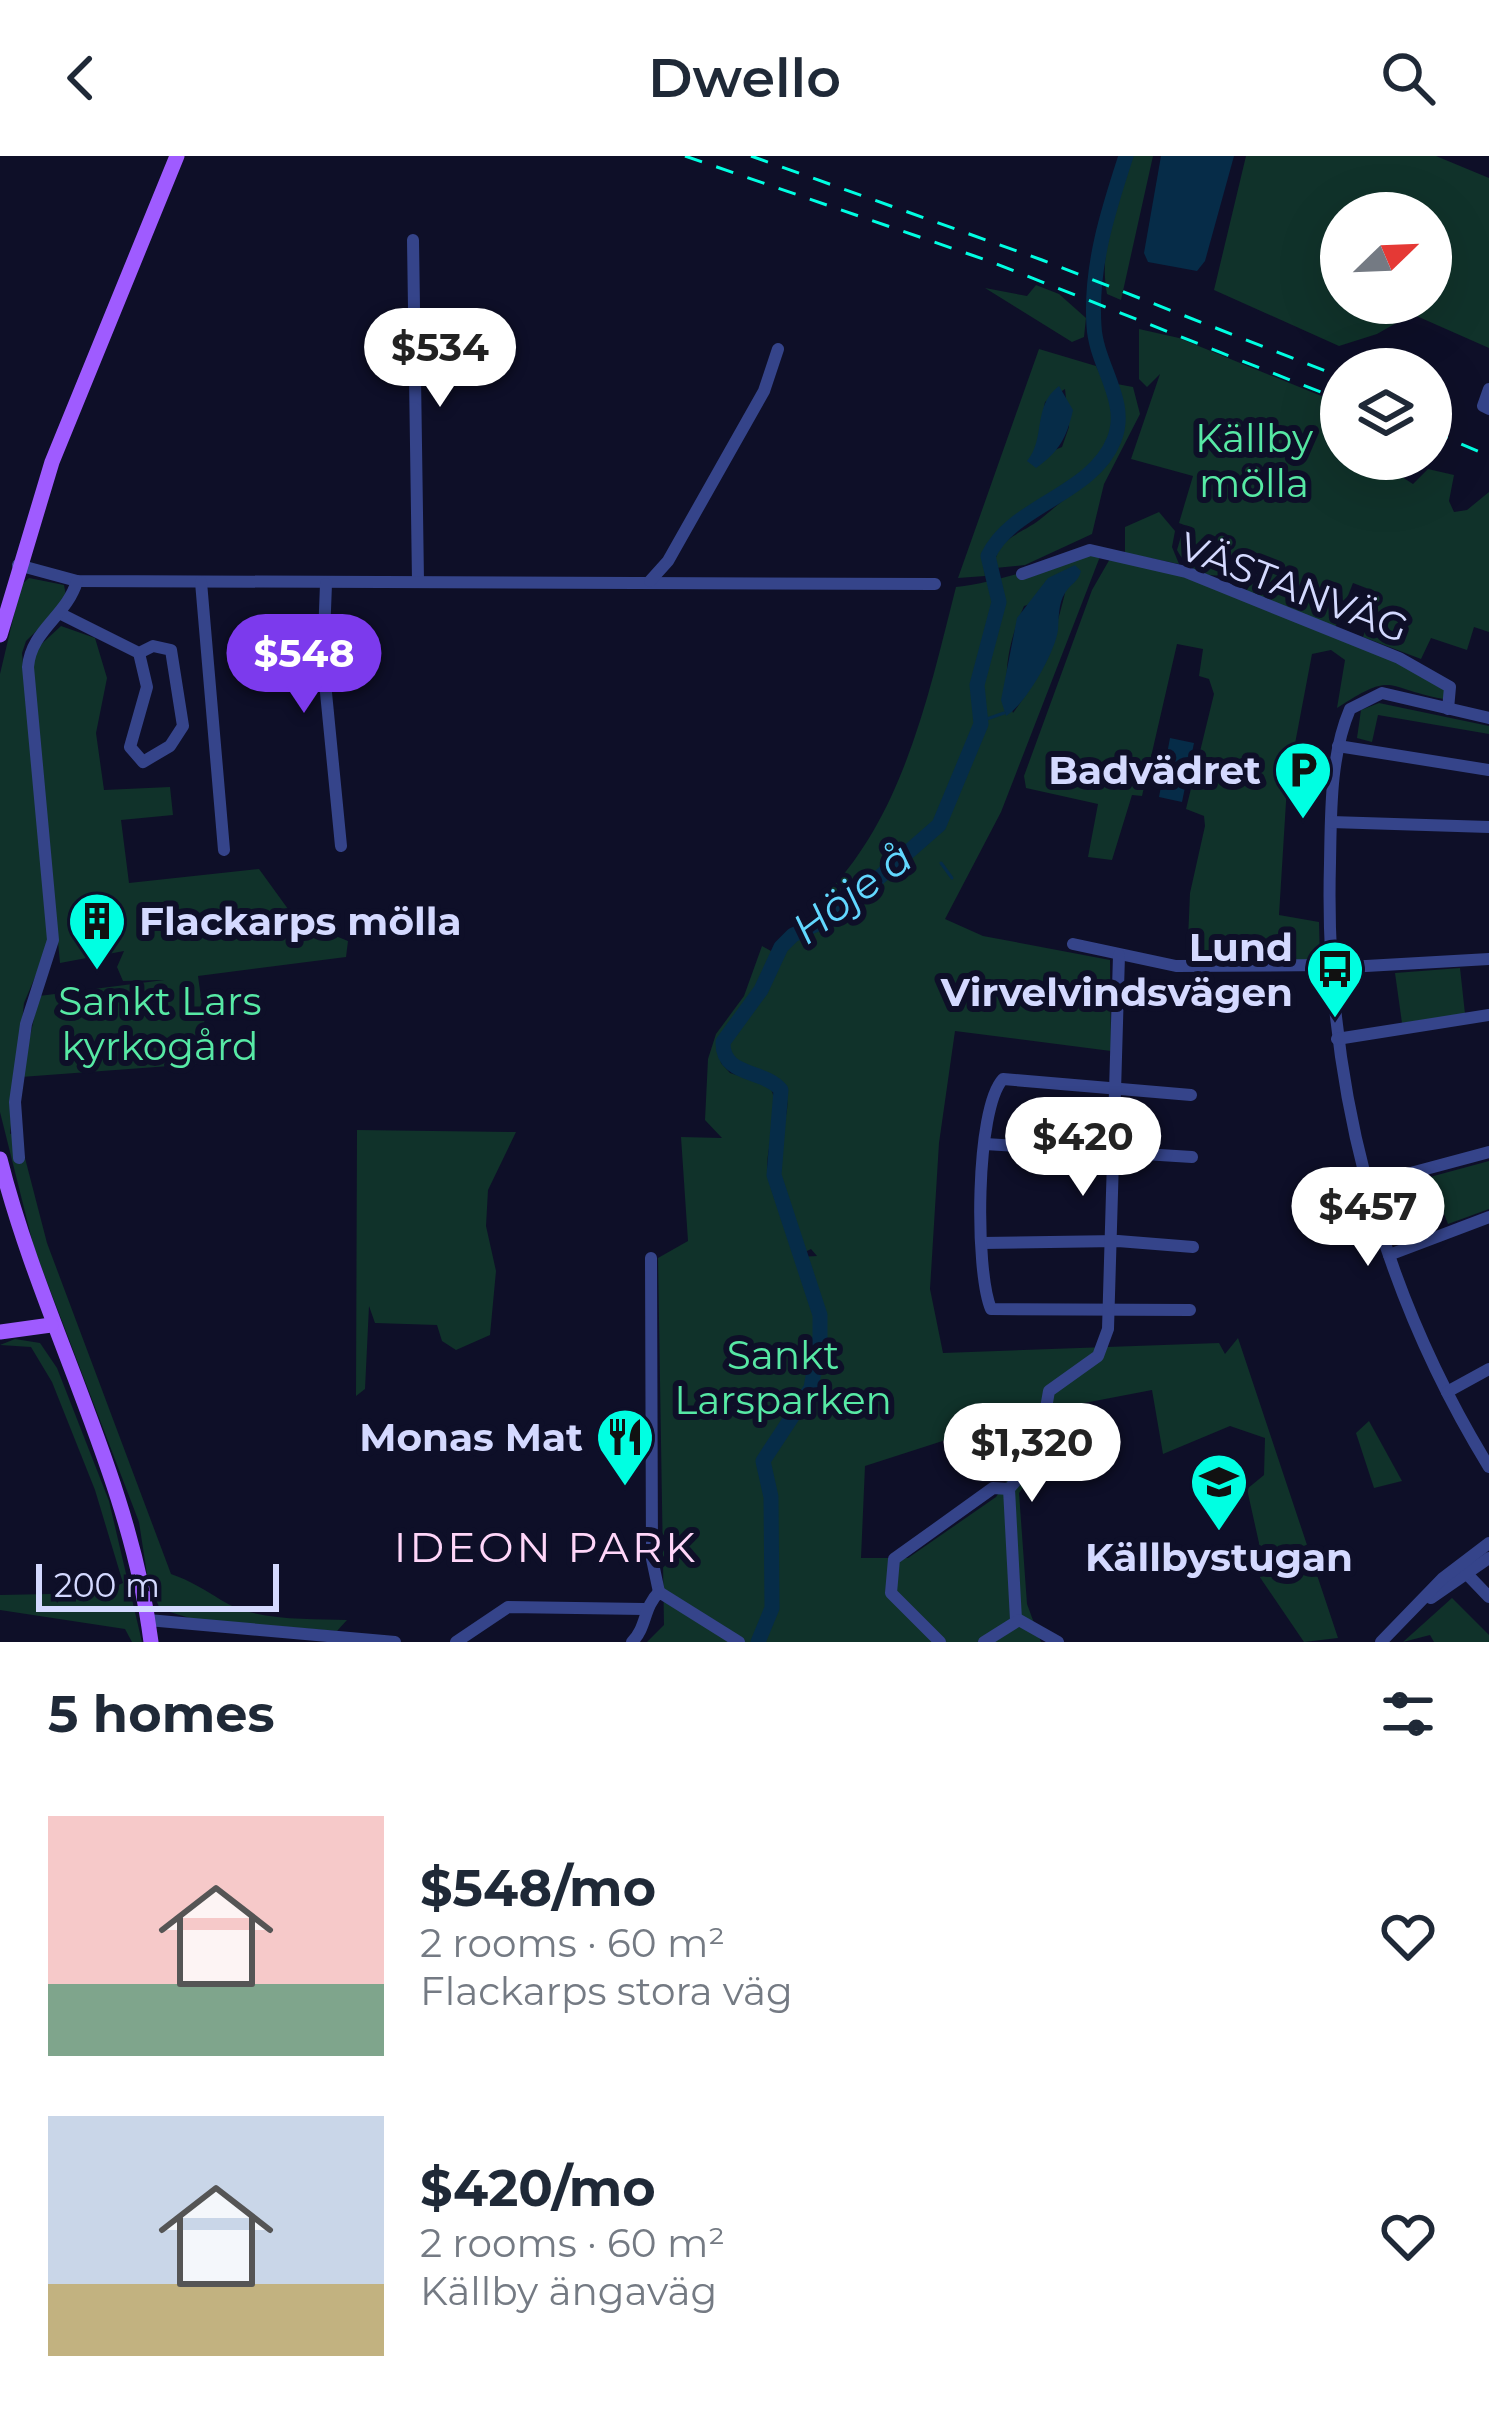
<!DOCTYPE html>
<html lang="en">
<head>
<meta charset="utf-8">
<style>
  body { margin:0; font-family:Montserrat,sans-serif; background:#f6f6f7; color:#1f2937; height:100vh; display:flex; flex-direction:column; font-size:45px; white-space:nowrap }
  * { box-sizing:border-box; margin:0 }
  p { font-size:39px; color:#747a83 }
  .icon { flex:none; width:66px; height:66px; fill:none; stroke:currentColor; stroke-width:2; stroke-linecap:round; stroke-linejoin:round }
  .map { position:relative; height:1486px; overflow:hidden }
  .drawer { display:flex; flex-direction:column; background:#fff; flex:1 }
  .drawer>* { flex:none }
  .needle { width:78px; rotate:67deg }
  .controls { position:absolute; left:1320px; top:36px; display:grid; gap:24px }
  .controls a { display:grid; place-items:center; width:132px; height:132px; border-radius:50%; background:#fff; box-shadow:0 12px 48px #0002; font-size:60px }
  .scale { position:absolute; left:36px; bottom:30px; width:243px; box-sizing:border-box; padding-left:12px; border:6px solid #d4d9ff; border-top:0; font-size:33px; line-height:42px; white-space:nowrap; color:#d4d9ff; -webkit-text-stroke:9px #0e0f28; paint-order:stroke }
  .price { position:absolute; translate:-50% -102px; padding:0 27px; border-radius:42px; background:#fff; color:#222; font-size:39px; line-height:78px; filter:drop-shadow(0 3px 6px #0008) }
  .price::after { content:''; position:absolute; left:50%; top:72px; width:36px; height:27px; margin-left:-18px; background:inherit; clip-path:polygon(0 0,100% 0,50% 100%) }
  .price.current { background:#7c3aed; color:#fff }
  ul { padding:0; list-style:none }
  li { display:flex; align-items:center; gap:36px; height:300px; padding:0 48px }
  li span { display:grid; place-items:center; flex:none; width:336px; height:240px; border-radius:0px; color:#555 }
  li>.icon { margin-inline-start:auto }
  span .icon { width:144px; height:144px; fill:#fffc; stroke-width:1 }
  li b { font-size:51px }
  h2 { display:flex; justify-content:space-between; align-items:center; height:144px; padding:0 48px; font-size:51px }
  header { display:flex; justify-content:space-between; align-items:center; height:156px; padding:0 48px; background:#fff; font-size:54px; font-weight:600 }
  .map>svg:first-child { display:block }
</style>
</head>
<body>
<header><svg class="icon" aria-label="back" viewBox="0 0 24 24"><path d="M15 5l-7 7 7 7"/></svg>Dwello<svg class="icon" aria-label="search" viewBox="0 0 24 24"><circle cx="10" cy="10" r="6"/><path d="M15 15l6 6"/></svg></header>
<div class="map">
<svg width="1489" height="1486" viewBox="0 0 1489 1486">
  <rect width="100%" height="100%" fill="#0e0f28"/>
  <g fill="#10322a" fill-rule="evenodd">
    <path d="M1132,0H1153L1121,144L1107,138C1098,92 1118,45 1132,0Z"/>
    <path d="M1246,0H1436L1489,22V192L1412,158L1377,178L1339,190L1214,134ZM1431,57V147H1341V57Z"/>
    <path d="M1036,129L1059,138L1086,162L1084,181L1072,186L985,132L1027,140Z"/>
    <path d="M1139,173L1179,182L1341,248V303H1374L1413,328L1428,313L1454,319L1449,345L1454,356L1467,354L1489,336V476L1474,471L1467,494L1431,482L1421,503L1363,481L1379,437L1353,427L1335,472L1445,531L1444,543C1382,532 1396,514 1337,552L1345,504L1331,494L1312,498L1287,630L1279,759L1319,766L1320,804L1187,807L1190,737L1205,670L1204,660L1186,653L1214,538L1209,523L1199,520L1203,493L1177,488L1142,640L1132,639L1112,704L1088,701L1098,648L1026,632L1024,620L1092,434L1111,401L1247,434L1261,411L1232,403L1223,419C1202,422 1186,411 1177,394L1182,377L1195,373L1179,367L1193,320L1131,303L1160,218L1147,231L1139,223Z"/>
    <path d="M1039,193L1096,210C1167,345 974,326 985,420L958,422ZM1065,233L1069,271L1062,291L1028,305L1036,295L1045,246Z"/>
    <path d="M1117,228L1133,231L1140,258L1104,328L1092,378L1025,409L995,412C994,381 1024,378 1043,361C1092,320 1135,298 1117,228Z"/>
    <path d="M1159,356L1175,375L1172,391L1179,408L1125,397V371Z"/>
    <path d="M1101,398L1001,656L945,763L983,780L1110,804L1111,895L955,875L939,987L930,1133L943,1197L1219,1187L1225,1198L1238,1182L1338,1482L1304,1486L1255,1414L1259,1387L1247,1333L1264,1319L1265,1282L1230,1270L1163,1298L1152,1234L1053,1253L1048,1300L1019,1337L1027,1448L1041,1486H647L664,1469L658,1102L688,1085L681,981L722,982L705,964L708,903L716,878L744,840L762,790L771,795V808L718,884L721,907L730,917L769,929C786,961 763,986 768,1020C773,1046 789,1076 799,1101L817,1100L811,1093L803,1097C791,1067 776,1026 778,993C780,971 796,949 781,928C773,917 751,915 738,909L727,887L765,836L794,782L838,763L843,748L830,734C905,654 930,533 956,431C1008,425 1051,404 1101,398ZM1065,437C1053,486 1042,518 1013,557C1000,523 1009,484 1024,450ZM1017,1261L1022,1301L996,1341L908,1402H861L865,1310Z"/>
    <path d="M29,422L64,429L67,445L26,485L22,497L48,775L46,795L24,847L10,978L18,975L47,1087L171,1418C191,1425 205,1434 221,1444C256,1466 308,1462 347,1464L337,1475L196,1464L160,1453L148,1425L139,1366L34,1092L0,956V518L21,429Z"/>
    <path d="M61,470L95,482L107,522L96,577L104,634L170,631L173,659L121,664L129,727L259,713L296,764L348,785L346,801L198,820L210,907L21,921L39,840L164,824L123,825L117,811L124,795L60,807L32,512L36,493Z"/>
    <path d="M1379,547L1489,570V578L1378,559L1372,586L1357,582L1361,554Z"/>
    <path d="M1460,812L1465,858L1402,867L1395,817Z"/>
    <path d="M357,974L516,976L488,1034L486,1070L496,1115L490,1179L456,1194L442,1185L437,1169L375,1167L369,1150L365,1233L356,1240Z"/>
    <path d="M1489,1005V1053L1448,1068L1430,1021Z"/>
    <path d="M15,1183L40,1187L57,1212L109,1345L142,1486H132L125,1473L0,1454V1439L100,1437L123,1427L95,1334L52,1226L31,1191L0,1189Z"/>
    <path d="M1369,1265L1402,1325L1374,1332L1356,1277Z"/>
    <path d="M1452,1442L1489,1479V1486H1434L1430,1479L1403,1486Z"/>
  </g>
  <g fill="#062c48">
    <path d="M1161,0H1234L1205,105L1197,115L1148,106L1144,97Z"/>
    <path d="M1059,230L1073,254C1067,281 1059,296 1036,312L1027,305C1046,283 1032,250 1059,230Z"/>
    <path d="M1075,409L1081,415C1078,427 1071,427 1065,437C1058,448 1059,462 1058,474C1055,497 1025,549 1006,560L1001,544L1017,462L1048,422Z"/>
    <path d="M1170,582L1194,587L1182,646L1159,641Z"/>
  </g>
  <g fill="none" stroke-linecap="round" stroke-linejoin="round">
    <g stroke="#062c48" stroke-width="3">
      <path d="M981,565L1004,557"/>
      <path d="M941,707L952,722"/>
    </g>
    <path stroke="#062c48" stroke-width="15" d="M758,1486L772,1452L771,1341L763,1305L811,1232L820,1181V1159L774,1019L781,934C764,913 722,921 723,886L761,834L781,791L793,779L835,760L939,669L981,568L977,529L999,446L988,400C1012,349 1092,339 1114,284C1130,245 1096,210 1094,170C1090,111 1108,55 1126,0"/>
    <g stroke="#35448a" stroke-width="12">
      <path d="M413,84L418,425"/>
      <path d="M1489,233L1483,250L1489,253"/>
      <path d="M18,409L77,425L935,428"/>
      <path d="M1022,418L1090,394L1186,416L1399,502L1450,531L1448,553"/>
      <path d="M650,425L668,405L764,235L778,193"/>
      <path d="M201,426L224,694"/>
      <path d="M326,428L323,506L341,690"/>
      <path d="M63,459L139,497L147,531L130,591L143,606L170,590L183,570L171,494L153,490L139,497"/>
      <path d="M1489,562L1382,537L1350,553C1330,600 1331,656 1330,707C1324,920 1377,1129 1489,1311"/>
      <path d="M1338,590L1489,614"/>
      <path d="M1331,666L1489,671"/>
      <path d="M1073,788L1176,810L1330,809"/>
      <path d="M1331,812L1489,803"/>
      <path d="M1337,883L1489,859"/>
      <path d="M985,988L1192,1001"/>
      <path d="M19,1002L15,946L26,868L53,784L28,511C31,474 67,460 77,425"/>
      <path d="M1366,1029L1489,996"/>
      <path d="M982,1087L1118,1085L1193,1091"/>
      <path d="M1389,1099L1489,1061"/>
      <path d="M651,1102L652,1403L659,1436"/>
      <path d="M1190,1154L991,1153C975,1115 975,953 1003,923L1191,939"/>
      <path d="M1447,1236L1489,1213"/>
      <path d="M1465,1416L1489,1441"/>
      <path d="M1431,1442L1489,1402"/>
      <path d="M148,1464L395,1486"/>
      <path d="M1016,1464L1009,1333L1038,1298L1049,1235L1098,1200L1108,1173L1119,799"/>
      <path d="M456,1486L508,1451L644,1453"/>
      <path d="M632,1486C647,1471 643,1452 659,1436L739,1486"/>
      <path d="M940,1486L891,1437L894,1403L993,1332L1009,1333"/>
      <path d="M984,1486L1019,1464L1058,1486"/>
      <path d="M1381,1486L1443,1422L1489,1387"/>
    </g>
    <g stroke="#9f5bff" stroke-width="15">
      <path d="M0,479L52,306L177,0"/>
      <path d="M0,1003C41,1166 130,1319 151,1486"/>
      <path d="M0,1176L51,1169"/>
    </g>
    <g stroke="#00ffe2" stroke-width="3" stroke-dasharray="18 15" stroke-linecap="butt">
      <path d="M685,0L989,105L1341,244"/>
      <path d="M751,0L1042,104L1341,221"/>
      <path d="M1431,275L1489,300"/>
    </g>
  </g>
  <defs>
    <symbol id="parking-pin" viewBox="-11 -11 22 30"><path d="M0 17L-7.5 6A9.5 9.5 0 1 1 7.5 6Z" fill="#00ffe2" stroke="#0e0f28"/><path d="M-3.5-5.5H1a3.5 3.5 0 0 1 0 7H-1V5.5H-3.5ZM-1-3.4V-.6H.8a1.4 1.4 0 0 0 0-2.8Z" fill="#111"/></symbol>
    <symbol id="building-pin" viewBox="-11 -11 22 30"><path d="M0 17L-7.5 6A9.5 9.5 0 1 1 7.5 6Z" fill="#00ffe2" stroke="#0e0f28"/><path d="M-4-6H4V6H1V3H-1V6H-4ZM-2.5-4.3h1.7v1.8h-1.7ZM.8-4.3h1.7v1.8H.8ZM-2.5-1h1.7V.8h-1.7ZM.8-1h1.7V.8H.8Z" fill="#111"/></symbol>
    <symbol id="bus-pin" viewBox="-11 -11 22 30"><path d="M0 17L-7.5 6A9.5 9.5 0 1 1 7.5 6Z" fill="#00ffe2" stroke="#0e0f28"/><path d="M-5-6H5V4H4V6H2V4H-2V6H-4V4H-5ZM-3.5-4V0h7V-4ZM-3.5 1.2v1.5H-2V1.2ZM2 1.2v1.5H3.5V1.2Z" fill="#111"/></symbol>
    <symbol id="restaurant-pin" viewBox="-11 -11 22 30"><path d="M0 17L-7.5 6A9.5 9.5 0 1 1 7.5 6Z" fill="#00ffe2" stroke="#0e0f28"/><path d="M-5-6h1v4h1v-4h1v4h1v-4h1v5L-1.5 .5V6h-2V.5L-5-1ZM5-6V6H3V1.5H1.5Q1.5-4 5-6Z" fill="#111"/></symbol>
    <symbol id="school-pin" viewBox="-11 -11 22 30"><path d="M0 17L-7.5 6A9.5 9.5 0 1 1 7.5 6Z" fill="#00ffe2" stroke="#0e0f28"/><path d="M0-5L7-2L0 1L-7-2ZM-4 1L0 2.5L4 1V4Q0 6-4 4Z" fill="#111"/></symbol>
  </defs>
  <g fill-rule="evenodd">
    <use href="#parking-pin" x="1270" y="581" width="66" height="90"/>
    <use href="#building-pin" x="64" y="732" width="66" height="90"/>
    <use href="#bus-pin" x="1302" y="780" width="66" height="90"/>
    <use href="#restaurant-pin" x="592" y="1248" width="66" height="90"/>
    <use href="#school-pin" x="1186" y="1293" width="66" height="90"/>
  </g>
  <g text-anchor="middle" dominant-baseline="central" stroke-width="12" stroke-linejoin="round" paint-order="stroke">
    <g font-size="39" fill="#57e9a5" stroke="#0e0f28">
      <text x="1254" y="282">Källby<tspan x="1254" dy="45">mölla</tspan></text>
      <text x="160" y="845">Sankt Lars<tspan x="160" dy="45">kyrkogård</tspan></text>
      <text x="783" y="1199">Sankt<tspan x="783" dy="45">Larsparken</tspan></text>
    </g>
    <g font-size="39" fill="#d4d9ff" stroke="#0e0f28">
      <text transform="translate(1294 431) rotate(21)">VÄSTANVÄG</text>
    </g>
    <g font-size="39" font-weight="bold" fill="#d4d9ff" stroke="#0e0f28" text-anchor="end">
      <text x="1261" y="614">Badvädret</text>
      <text x="139" y="765" text-anchor="start">Flackarps mölla</text>
      <text x="1293" y="791">Lund<tspan x="1293" dy="45">Virvelvindsvägen</tspan></text>
      <text x="583" y="1281">Monas Mat</text>
      <text x="1219" y="1401" text-anchor="middle">Källbystugan</text>
    </g>
    <g font-size="42" font-style="italic" fill="#62d8ff" stroke="#0e0f28">
      <text transform="translate(852 737) rotate(-37)">Höje å</text>
    </g>
    <g font-size="42" letter-spacing="3" fill="#ffd6f9" stroke="#0e0f28">
      <text x="546" y="1391">IDEON PARK</text>
    </g>
  </g>
</svg>
<div class="controls">
<a><svg class="needle" viewBox="-14 -14 28 28"><path d="M0-13l5 13h-10z" fill="#e53935"/><path d="M0 13l5-13h-10z" fill="#747a83"/></svg></a>
<a><svg class="icon" aria-label="layers" viewBox="0 0 24 24"><path d="M12 4l9 5-9 5-9-5zM3 14l9 5 9-5"/></svg></a>
</div>
<div class="scale">200 m</div>
<b class="price" style="left:440px;top:254px">$534</b>
<b class="price current" style="left:304px;top:560px">$548</b>
<b class="price" style="left:1083px;top:1043px">$420</b>
<b class="price" style="left:1368px;top:1113px">$457</b>
<b class="price" style="left:1032px;top:1349px">$1,320</b>
</div>
<section class="drawer">
<h2>5 homes<svg class="icon" aria-label="filters" viewBox="0 0 24 24"><path d="M4 7h16M4 17h16"/><circle cx="9" cy="7" r="2"/><circle cx="15" cy="17" r="2"/></svg></h2>
<ul>
<li><span style="background:linear-gradient(#f6c9c9 70%,#7fa58c 0)"><svg class="icon" aria-label="home" viewBox="0 0 24 24"><path d="M3 11l9-7 9 7M6 9v11h12V9"/></svg></span><div><b>$548/mo</b><p>2 rooms · 60 m²</p><p>Flackarps stora väg</p></div><svg class="icon" aria-label="heart" viewBox="0 0 24 24"><path d="M12 20l-8-8c-3-5 5-10 8-4 3-6 11-1 8 4z"/></svg></li>
<li><span style="background:linear-gradient(#c9d6e8 70%,#c2b280 0)"><svg class="icon" aria-label="home" viewBox="0 0 24 24"><path d="M3 11l9-7 9 7M6 9v11h12V9"/></svg></span><div><b>$420/mo</b><p>2 rooms · 60 m²</p><p>Källby ängaväg</p></div><svg class="icon" aria-label="heart" viewBox="0 0 24 24"><path d="M12 20l-8-8c-3-5 5-10 8-4 3-6 11-1 8 4z"/></svg></li>
</ul>
</section>
</body>
</html>
